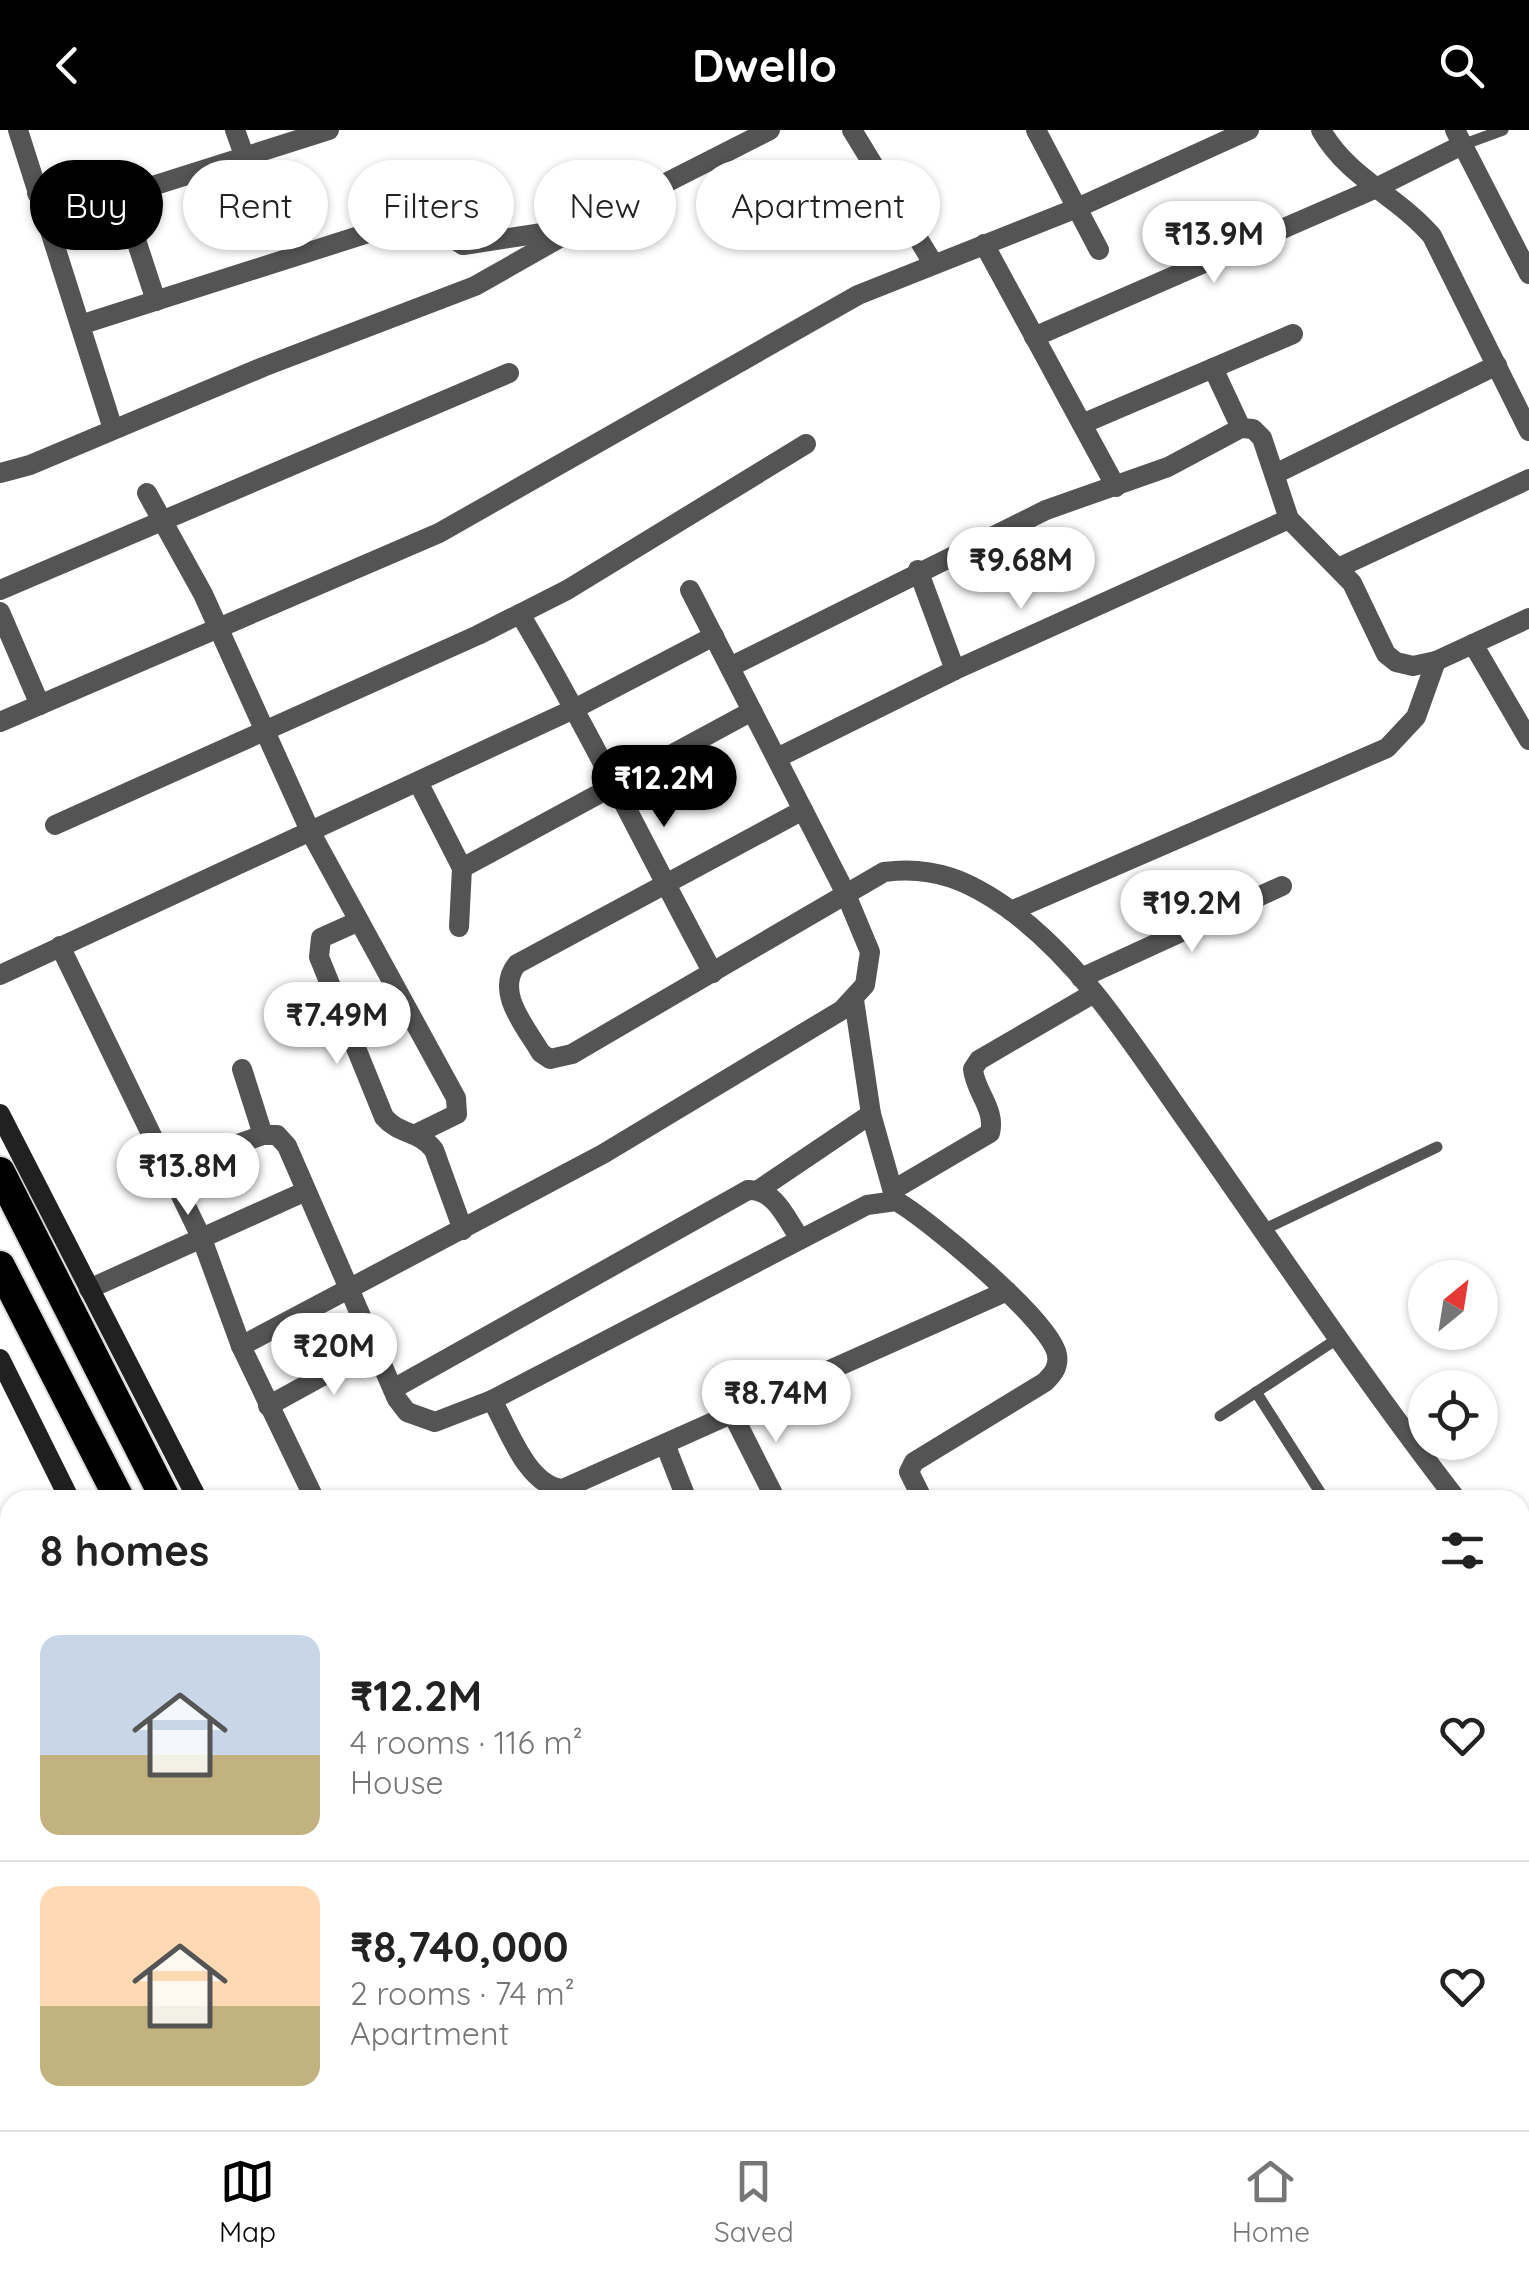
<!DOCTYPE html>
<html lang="en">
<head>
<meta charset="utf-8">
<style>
  body { margin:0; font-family:Quicksand,sans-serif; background:#f6f6f6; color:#222; height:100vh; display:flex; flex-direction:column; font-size:38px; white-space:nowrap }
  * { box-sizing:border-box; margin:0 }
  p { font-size:32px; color:#767676 }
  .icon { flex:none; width:55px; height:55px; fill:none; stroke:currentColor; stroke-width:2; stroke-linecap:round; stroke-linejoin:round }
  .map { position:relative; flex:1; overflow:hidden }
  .details { position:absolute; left:0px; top:1360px; width:1530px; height:640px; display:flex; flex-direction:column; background:#fff; border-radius:30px 30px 0 0; box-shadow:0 2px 8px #0004 }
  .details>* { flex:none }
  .guide { position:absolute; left:30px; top:30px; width:1000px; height:90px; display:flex; gap:20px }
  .needle { width:65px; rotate:30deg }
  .buttons { position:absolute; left:1408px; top:1130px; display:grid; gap:20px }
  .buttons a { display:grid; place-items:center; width:90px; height:90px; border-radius:50%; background:#fff; box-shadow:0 2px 8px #0004; font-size:50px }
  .price { position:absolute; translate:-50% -85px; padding:0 22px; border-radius:35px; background:#fff; color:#222; font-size:32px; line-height:65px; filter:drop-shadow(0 2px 5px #0008) }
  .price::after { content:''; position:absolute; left:50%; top:60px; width:30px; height:22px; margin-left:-15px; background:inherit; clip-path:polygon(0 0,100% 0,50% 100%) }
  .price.current { background:#000; color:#fff }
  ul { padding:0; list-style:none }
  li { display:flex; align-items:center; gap:30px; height:250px; padding:0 40px }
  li+li { border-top:2px solid #e0e0e0 }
  li span { display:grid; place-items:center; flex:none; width:280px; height:200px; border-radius:20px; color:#555 }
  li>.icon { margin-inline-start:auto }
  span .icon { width:120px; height:120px; fill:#fffc; stroke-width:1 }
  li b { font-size:42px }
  h2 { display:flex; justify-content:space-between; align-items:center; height:120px; padding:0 40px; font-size:42px }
  .chip { padding:0 35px; border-radius:45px; background:#fff; box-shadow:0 2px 8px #0004; font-size:35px; line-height:90px }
  .chip.current { background:#000; color:#fff }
  header { display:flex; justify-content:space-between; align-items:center; height:130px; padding:0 40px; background:#000; color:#fff; font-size:45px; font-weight:700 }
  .dock { display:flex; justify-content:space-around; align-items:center; height:140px; border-top:2px solid #e0e0e0; background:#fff; font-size:28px; color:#767676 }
  .dock a { display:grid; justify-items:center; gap:5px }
  .dock .current { color:#000 }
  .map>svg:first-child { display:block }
</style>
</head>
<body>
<header><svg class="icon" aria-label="back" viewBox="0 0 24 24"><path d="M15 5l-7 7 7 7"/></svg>Dwello<svg class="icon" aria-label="search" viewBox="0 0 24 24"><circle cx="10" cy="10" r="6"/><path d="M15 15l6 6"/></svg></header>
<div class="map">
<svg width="1529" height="2000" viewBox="0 0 1529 2000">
  <rect width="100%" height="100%" fill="#fff"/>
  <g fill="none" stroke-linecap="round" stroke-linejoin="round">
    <path stroke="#d9d9d9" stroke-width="20" stroke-dasharray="20 10" stroke-linecap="butt" d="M179,1035L221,1020"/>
    <defs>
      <g id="highway">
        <path d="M0,1042L166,1370"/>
        <path d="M0,1136L120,1370"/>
        <path d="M442,1990L448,2000"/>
        <path d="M476,1990L482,2000"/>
      </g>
    </defs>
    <use href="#highway" stroke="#dbdbdb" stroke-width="34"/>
    <g stroke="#545454" stroke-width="11">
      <path d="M1462,15L1503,0"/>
      <path d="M1263,1100L1437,1017"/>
      <path d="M1256,1262L1325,1370"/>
      <path d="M1220,1286L1337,1209"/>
    </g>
    <g stroke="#545454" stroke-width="20">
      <path d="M18,0L113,299"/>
      <path d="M235,0L245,28"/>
      <path d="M852,0L933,133"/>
      <path d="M1036,0L1099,120"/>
      <path d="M1321,0C1348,48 1398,66 1432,106L1529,301"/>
      <path d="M1455,0L1529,144"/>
      <path d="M37,63L106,49L118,55L156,171"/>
      <path d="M124,65L329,0"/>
      <path d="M984,114L1116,357"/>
      <path d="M80,195L409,90L422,89L463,115L562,100"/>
      <path d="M1034,207L1374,59L1462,15"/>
      <path d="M1213,238L1241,298"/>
      <path d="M1082,294L1293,204"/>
      <path d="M0,343L30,335L263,237L475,156L579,97L770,0"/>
      <path d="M1275,344L1497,235"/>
      <path d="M147,363L203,464L311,703L456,968L457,984L416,1004"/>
      <path d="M1338,438L1529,349"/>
      <path d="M918,440L955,540"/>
      <path d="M0,460L509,243"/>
      <path d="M0,482L40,575"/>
      <path d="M520,484C589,600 648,723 713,843"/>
      <path d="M1473,514L1529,610"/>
      <path d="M730,537L1046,380L1168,337L1241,298L1253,299L1262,308L1289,389L1352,453L1386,524L1396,532L1413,536L1436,531L1529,488"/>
      <path d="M0,592L439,403L858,165L1077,78L1249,0"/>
      <path d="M777,628L955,540L1289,389"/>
      <path d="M418,652L462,738L459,797"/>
      <path d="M803,680L517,834C494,862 526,897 541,923L550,929L572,924L884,742C933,735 970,751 1010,780C1087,837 1138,923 1193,1000C1280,1124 1364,1250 1457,1370"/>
      <path d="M55,695L478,505L567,460L806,314"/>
      <path d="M462,738L752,581"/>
      <path d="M1011,781L1387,618L1416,587L1436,531"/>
      <path d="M359,791L321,808L319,827L384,987C399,1005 420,1001 434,1020L463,1100"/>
      <path d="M60,816L202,1109L241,1216L315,1370"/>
      <path d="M0,845L576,578L714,506"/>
      <path d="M1081,848L1282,756"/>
      <path d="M854,870L871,984L895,1069"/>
      <path d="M242,939L263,1005"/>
      <path d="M221,1020L263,1005H277L287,1016L397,1269L407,1282L435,1292L492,1270L867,1075L896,1071C927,1088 1052,1192 1057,1225C1059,1237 1053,1244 1045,1252L914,1332L909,1342L923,1370"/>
      <path d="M760,1059L871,984"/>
      <path d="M893,1060L990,1003C996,979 975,962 973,939L979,930L1094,863"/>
      <path d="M89,1159L306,1061"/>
      <path d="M241,1216L603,1024L842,880L865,855L870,822L845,762L690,460"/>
      <path d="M393,1259L748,1060C775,1059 786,1088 800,1109"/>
      <path d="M492,1270C508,1298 527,1356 563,1359L1007,1161"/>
      <path d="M268,1276L375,1217"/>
      <path d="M732,1283L776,1370"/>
      <path d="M665,1314L687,1370"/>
      <path d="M1520,1450L1529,1461"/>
      <path d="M0,1537L10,1532"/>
      <path d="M0,1670L10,1689"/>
      <path d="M1,1767L10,1786"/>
      <path d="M1520,1789L1529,1784"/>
      <path d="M1529,1923L1520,1937L1529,1960"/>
      <path d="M111,1990L116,2000"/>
      <path d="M1331,1990L1336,2000"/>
    </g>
    <g stroke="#212121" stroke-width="20">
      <path d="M0,984L198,1370"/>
      <path d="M0,1229L70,1370"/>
      <path d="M403,1990L418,2000"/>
    </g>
    <use href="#highway" stroke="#000" stroke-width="30"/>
  </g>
</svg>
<div class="buttons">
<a><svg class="needle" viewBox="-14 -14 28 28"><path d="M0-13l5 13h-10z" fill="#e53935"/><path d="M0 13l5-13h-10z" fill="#767676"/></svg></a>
<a><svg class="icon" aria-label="locate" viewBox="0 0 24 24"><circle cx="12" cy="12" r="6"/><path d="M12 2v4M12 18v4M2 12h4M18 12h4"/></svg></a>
</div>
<b class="price" style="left:1214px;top:156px">₹13.9M</b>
<b class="price" style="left:1021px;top:482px">₹9.68M</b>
<b class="price current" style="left:664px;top:700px">₹12.2M</b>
<b class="price" style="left:1192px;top:825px">₹19.2M</b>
<b class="price" style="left:337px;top:937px">₹7.49M</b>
<b class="price" style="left:188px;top:1088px">₹13.8M</b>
<b class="price" style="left:334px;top:1268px">₹20M</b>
<b class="price" style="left:776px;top:1315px">₹8.74M</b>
<div class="guide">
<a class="chip current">Buy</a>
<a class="chip">Rent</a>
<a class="chip">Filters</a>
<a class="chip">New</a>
<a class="chip">Apartment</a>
</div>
<section class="details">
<h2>8 homes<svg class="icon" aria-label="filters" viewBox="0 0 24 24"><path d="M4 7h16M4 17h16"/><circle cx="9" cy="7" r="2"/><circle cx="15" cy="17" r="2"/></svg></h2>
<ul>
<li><span style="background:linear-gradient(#c9d6e8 60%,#c2b280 0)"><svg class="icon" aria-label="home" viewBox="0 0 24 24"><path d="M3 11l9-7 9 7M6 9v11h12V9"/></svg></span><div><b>₹12.2M</b><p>4 rooms · 116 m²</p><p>House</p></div><svg class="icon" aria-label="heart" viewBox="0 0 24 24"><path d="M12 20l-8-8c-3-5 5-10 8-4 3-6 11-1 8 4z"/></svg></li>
<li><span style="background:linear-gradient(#ffd9b3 60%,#c2b280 0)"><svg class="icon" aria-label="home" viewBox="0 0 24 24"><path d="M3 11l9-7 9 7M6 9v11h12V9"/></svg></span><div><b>₹8,740,000</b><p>2 rooms · 74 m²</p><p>Apartment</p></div><svg class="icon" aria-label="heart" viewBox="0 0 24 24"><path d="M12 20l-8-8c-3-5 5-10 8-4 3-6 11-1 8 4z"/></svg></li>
</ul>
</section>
</div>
<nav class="dock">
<a class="current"><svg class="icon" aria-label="map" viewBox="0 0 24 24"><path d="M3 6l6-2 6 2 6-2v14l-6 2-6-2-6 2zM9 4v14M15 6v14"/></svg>Map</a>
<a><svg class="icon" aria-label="saved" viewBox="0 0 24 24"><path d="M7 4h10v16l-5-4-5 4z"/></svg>Saved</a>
<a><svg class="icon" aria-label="home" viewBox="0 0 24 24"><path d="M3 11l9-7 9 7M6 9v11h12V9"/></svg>Home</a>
</nav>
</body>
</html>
